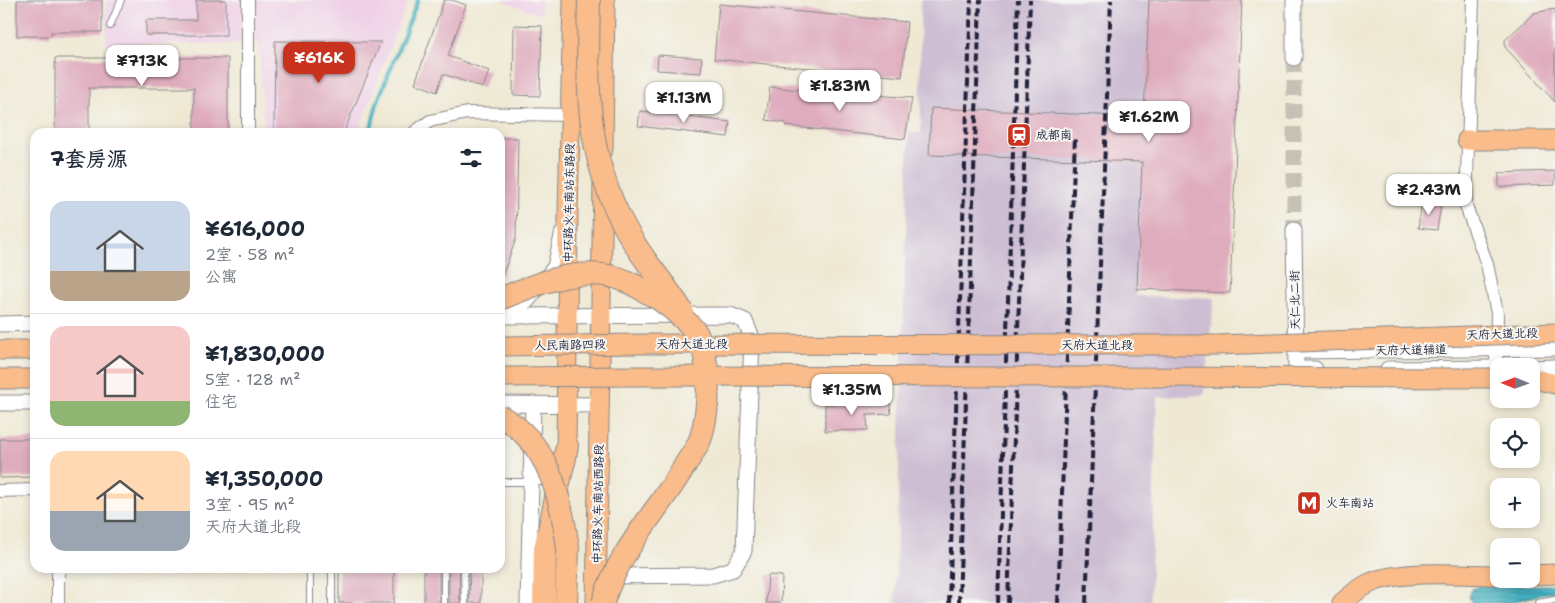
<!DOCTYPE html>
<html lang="zh">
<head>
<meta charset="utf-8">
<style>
  body { margin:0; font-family:"Shantell Sans","LXGW WenKai TC",sans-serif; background:#f2f2f3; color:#1f2937; height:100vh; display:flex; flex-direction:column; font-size:19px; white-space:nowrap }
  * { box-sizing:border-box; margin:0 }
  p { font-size:16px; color:#747a83 }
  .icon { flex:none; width:28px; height:28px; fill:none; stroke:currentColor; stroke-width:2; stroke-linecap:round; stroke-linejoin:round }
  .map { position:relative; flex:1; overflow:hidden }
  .panel { position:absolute; left:30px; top:128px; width:475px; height:445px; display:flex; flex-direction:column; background:#fff; border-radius:15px; box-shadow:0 2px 8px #0003 }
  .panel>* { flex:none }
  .needle { width:32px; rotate:271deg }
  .buttons { position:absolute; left:1490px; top:358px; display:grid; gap:10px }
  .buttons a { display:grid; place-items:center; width:50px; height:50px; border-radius:10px; background:#fff; box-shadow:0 2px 8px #0003; font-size:25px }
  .price { position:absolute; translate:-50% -42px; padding:0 11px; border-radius:10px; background:#fff; color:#222; font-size:16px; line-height:32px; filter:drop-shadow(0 1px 2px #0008) }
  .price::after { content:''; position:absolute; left:50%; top:30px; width:15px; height:11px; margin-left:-8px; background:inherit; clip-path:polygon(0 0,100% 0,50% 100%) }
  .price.on { background:#c8321e; color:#fff }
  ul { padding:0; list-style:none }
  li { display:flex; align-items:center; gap:15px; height:125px; padding:0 20px }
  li+li { border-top:1px solid #e0e1e3 }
  li span { display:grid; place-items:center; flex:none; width:140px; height:100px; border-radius:15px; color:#555 }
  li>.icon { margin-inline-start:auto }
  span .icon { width:60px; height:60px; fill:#fffc; stroke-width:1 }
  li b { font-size:21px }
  h2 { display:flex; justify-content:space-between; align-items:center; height:60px; padding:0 20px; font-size:21px }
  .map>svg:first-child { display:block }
</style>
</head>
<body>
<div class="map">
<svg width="1555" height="603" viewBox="0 0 1555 603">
  <defs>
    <pattern id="water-rules" width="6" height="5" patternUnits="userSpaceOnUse" patternTransform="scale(1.25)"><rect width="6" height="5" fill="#43b1c0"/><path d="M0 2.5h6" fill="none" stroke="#38909d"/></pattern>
  </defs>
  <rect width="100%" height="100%" fill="#f6f6f2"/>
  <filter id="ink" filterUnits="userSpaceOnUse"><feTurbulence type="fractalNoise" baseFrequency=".02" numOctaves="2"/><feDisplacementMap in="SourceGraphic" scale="10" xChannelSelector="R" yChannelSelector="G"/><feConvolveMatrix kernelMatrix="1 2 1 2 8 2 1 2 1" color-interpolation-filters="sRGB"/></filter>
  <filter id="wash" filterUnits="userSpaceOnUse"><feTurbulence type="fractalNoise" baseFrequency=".0096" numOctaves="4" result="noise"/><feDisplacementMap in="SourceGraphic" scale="20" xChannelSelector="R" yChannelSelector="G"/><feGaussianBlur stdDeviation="1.12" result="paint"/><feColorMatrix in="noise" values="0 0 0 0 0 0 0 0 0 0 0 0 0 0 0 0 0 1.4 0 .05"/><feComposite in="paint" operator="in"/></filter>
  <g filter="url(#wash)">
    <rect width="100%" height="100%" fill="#efe9d4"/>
    <g fill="#efd0e7">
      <path d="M106,0H408L358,132H264L259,44H106Z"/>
      <path d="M501,0H541V15Z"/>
    </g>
    <path fill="#cdbed3" d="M920,0H1149L1136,296L1214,298L1204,395L1157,397L1150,603H895L909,133H921Z"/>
    <path fill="url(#water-rules)" stroke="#326a7e" d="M1555,585V591L1508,603H1472L1469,597L1472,589L1479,586Z"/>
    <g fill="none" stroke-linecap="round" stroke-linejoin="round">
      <path stroke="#43b1c0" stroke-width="4" d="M370,132L377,103L418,0"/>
    </g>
    <g id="blocks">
      <g fill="#dfacbe">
        <path d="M17,0H102V32H51V36H17Z"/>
        <path d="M196,0H226V35H146V20H196Z"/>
        <path d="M444,0H452L466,5L448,56L489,71L483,88L443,74L437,92L415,83Z"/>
        <path d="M1149,0H1242L1230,293L1137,289L1142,162L929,155L931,108L1144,117Z"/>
        <path d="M719,4L907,22L902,77L714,59Z"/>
        <path d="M1555,9V102L1505,47V40L1534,13Z"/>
        <path d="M514,25L542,26L540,96L513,95Z"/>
        <path d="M275,41L381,42L344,132H274Z"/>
        <path d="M658,55L702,58L701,73L657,70Z"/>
        <path d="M55,58H228V132H194V88H89V132H55Z"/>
        <path d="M770,87L874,97L875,95L912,98L905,139L786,126V123L766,120Z"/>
        <path d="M640,111L730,122L728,137L638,126Z"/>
        <path d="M500,138H518L516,239L501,279Z"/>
        <path d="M1555,171V185L1499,187V173Z"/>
        <path d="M1422,202L1441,205L1437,230L1418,228Z"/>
        <path d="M890,403L891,414L867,415L868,430L825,431V404Z"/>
        <path d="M0,439H35V477L0,478Z"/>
        <rect x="339" y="568" width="55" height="35"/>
        <rect x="424" y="568" width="15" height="35"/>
        <path d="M449,568H459L460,603H449Z"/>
        <path d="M469,568H481V603H470Z"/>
        <path d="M768,575L782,576L781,603H766Z"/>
      </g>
    </g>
  </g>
  <g filter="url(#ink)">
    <use href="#blocks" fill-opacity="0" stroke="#888688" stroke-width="1"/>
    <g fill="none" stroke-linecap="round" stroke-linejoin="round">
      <path stroke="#c6c1b5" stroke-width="15" stroke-dasharray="15 8" stroke-linecap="butt" d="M1294,58V230"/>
      <defs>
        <g id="service">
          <path d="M110,26L121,0"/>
          <path d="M500,482H549"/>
          <path d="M310,568V603"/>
          <path d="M332,568V603"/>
          <path d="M444,568V603"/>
          <path d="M464,568L465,603"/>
          <path d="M1538,603L1555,600"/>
        </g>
        <g id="minor">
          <path d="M248,0V132"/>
          <path d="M1473,0L1466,206L1487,264L1497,313L1496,368"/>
          <path d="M415,132L430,121L467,113L571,115"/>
          <path d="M0,491L35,490"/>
          <path d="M58,568V603"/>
        </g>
        <g id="tertiary">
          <path d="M1294,0V58"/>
          <path d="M1294,230L1296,369H1315"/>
          <path d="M503,315L527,301L555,267L563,232"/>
          <path d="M500,316L730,315L745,321L752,338L744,551L733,569L713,575L605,576"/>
          <path d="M0,324L35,323"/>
          <path d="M1296,351L1555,348"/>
          <path d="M1531,368L1555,367"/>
          <path d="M1388,369L1499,368"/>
          <path d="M0,403H35"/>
          <path d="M500,404L601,405"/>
          <path d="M528,603L533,404"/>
        </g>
        <g id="primary">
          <path d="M1467,140H1555"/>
          <path d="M603,149L605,0"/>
          <path d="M0,350H35"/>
          <path d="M1531,378L1555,384"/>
          <path d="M0,379H35"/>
          <path d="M566,461L568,214L573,0"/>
          <path d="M1531,575L1555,574"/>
          <path d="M596,603L603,182"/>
          <path d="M1342,603C1351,595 1359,588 1370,583C1402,569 1463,575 1499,575"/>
        </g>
        <g id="motorway">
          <path d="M544,603L545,549L567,446"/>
          <path d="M566,603L568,548"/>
        </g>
      </defs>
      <use href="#service" stroke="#888688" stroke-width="8"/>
      <use href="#minor" stroke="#888688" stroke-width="14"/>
      <use href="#tertiary" stroke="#888688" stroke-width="17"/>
      <use href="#primary" stroke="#888688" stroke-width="21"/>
      <use href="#motorway" stroke="#888688" stroke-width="24"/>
      <use href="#service" stroke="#fff" stroke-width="6"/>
      <use href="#minor" stroke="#fff" stroke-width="12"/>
      <use href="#tertiary" stroke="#fff" stroke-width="15"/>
      <use href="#primary" stroke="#f9bc8a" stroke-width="19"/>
      <use href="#motorway" stroke="#f9bc8a" stroke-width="22"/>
      <g stroke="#22223b" stroke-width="4" stroke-dasharray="8 4" stroke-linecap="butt">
        <path d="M949,603L971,0"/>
        <path d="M959,603L980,0"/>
        <path d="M998,603L1018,0"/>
        <path d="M1008,603L1030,0"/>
        <path d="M1058,603L1075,136"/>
        <path d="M1086,603L1111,0"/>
      </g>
      <defs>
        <g id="primary-bridge">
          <path d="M500,346L640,344L1217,345L1555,333"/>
          <path d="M500,377L639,376L1499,378"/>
        </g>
        <g id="motorway-bridge">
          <path d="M589,0C587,92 584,165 636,246C650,268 668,288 682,311"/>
          <path d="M500,299C534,285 571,269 610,276C626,279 643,290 657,298C667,304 688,322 695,331C703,342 706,360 707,374C709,396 707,416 701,437C698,447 689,458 684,467C658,511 617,553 603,603"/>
          <path d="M500,416C549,442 561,498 568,548"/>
        </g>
      </defs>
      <use href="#primary-bridge" stroke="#888688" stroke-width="21" stroke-linecap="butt"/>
      <use href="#motorway-bridge" stroke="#888688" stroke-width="24" stroke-linecap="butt"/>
      <use href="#primary-bridge" stroke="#f9bc8a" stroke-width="19"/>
      <use href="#motorway-bridge" stroke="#f9bc8a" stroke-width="22"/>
    </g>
  </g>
  <defs>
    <symbol id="station-square" viewBox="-11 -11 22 22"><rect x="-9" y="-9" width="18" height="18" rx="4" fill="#c8321e" stroke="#f6f6f2"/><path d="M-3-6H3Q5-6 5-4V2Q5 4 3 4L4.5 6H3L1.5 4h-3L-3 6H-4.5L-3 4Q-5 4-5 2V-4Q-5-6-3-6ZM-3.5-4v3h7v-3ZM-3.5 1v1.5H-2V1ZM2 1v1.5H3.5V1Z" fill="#fff"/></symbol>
    <symbol id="metro-square" viewBox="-11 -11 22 22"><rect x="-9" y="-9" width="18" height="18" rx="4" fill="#c8321e" stroke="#f6f6f2"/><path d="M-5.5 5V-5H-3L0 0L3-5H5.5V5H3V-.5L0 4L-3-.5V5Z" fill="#fff"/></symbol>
  </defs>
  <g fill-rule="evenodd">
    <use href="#station-square" x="1005" y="121" width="28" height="28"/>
    <use href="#metro-square" x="1295" y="489" width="28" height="28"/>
  </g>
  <g text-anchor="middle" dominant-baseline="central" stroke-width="4" stroke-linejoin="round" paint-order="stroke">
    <g font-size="12" fill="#22223b" stroke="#f6f6f2" text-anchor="start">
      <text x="1036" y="135">成都南</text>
      <text x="1326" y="503">火车南站</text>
    </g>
    <g font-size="12" fill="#22223b" stroke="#f6f6f2">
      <text transform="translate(569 203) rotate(-89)">中环路火车南站东路段</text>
      <text transform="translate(1295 300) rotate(-91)">天仁北二街</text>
      <text transform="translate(1502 334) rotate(-2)">天府大道北段</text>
      <text x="692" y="344">天府大道北段</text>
      <text transform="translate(570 345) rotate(-1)">人民南路四段</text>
      <text x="1097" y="345">天府大道北段</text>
      <text transform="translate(1411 350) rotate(-1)">天府大道辅道</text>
      <text transform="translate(598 504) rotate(-89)">中环路火车南站西路段</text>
    </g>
  </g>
</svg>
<div class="buttons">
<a><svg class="needle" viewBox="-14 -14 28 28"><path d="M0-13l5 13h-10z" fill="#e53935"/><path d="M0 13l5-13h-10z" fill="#747a83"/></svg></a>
<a><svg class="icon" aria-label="locate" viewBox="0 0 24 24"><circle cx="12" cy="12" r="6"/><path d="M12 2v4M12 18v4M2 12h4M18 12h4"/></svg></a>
<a>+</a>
<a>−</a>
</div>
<b class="price on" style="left:319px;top:84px">¥616K</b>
<b class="price" style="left:142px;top:87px">¥713K</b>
<b class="price" style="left:840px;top:112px">¥1.83M</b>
<b class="price" style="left:684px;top:124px">¥1.13M</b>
<b class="price" style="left:1149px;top:143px">¥1.62M</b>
<b class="price" style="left:1429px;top:216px">¥2.43M</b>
<b class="price" style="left:852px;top:416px">¥1.35M</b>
<section class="panel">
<h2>7套房源<svg class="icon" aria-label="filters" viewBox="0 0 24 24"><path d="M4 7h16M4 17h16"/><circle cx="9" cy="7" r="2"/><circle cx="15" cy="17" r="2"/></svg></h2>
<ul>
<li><span style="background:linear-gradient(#c9d6e8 70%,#b9a48a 0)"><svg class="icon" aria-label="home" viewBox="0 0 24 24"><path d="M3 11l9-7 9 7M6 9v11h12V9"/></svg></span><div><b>¥616,000</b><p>2室 · 58 m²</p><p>公寓</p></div></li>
<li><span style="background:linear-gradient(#f6c9c9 75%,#8fb573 0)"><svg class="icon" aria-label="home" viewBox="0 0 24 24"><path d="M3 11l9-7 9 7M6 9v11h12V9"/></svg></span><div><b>¥1,830,000</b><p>5室 · 128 m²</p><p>住宅</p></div></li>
<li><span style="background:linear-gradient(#ffd9b3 60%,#9aa5b1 0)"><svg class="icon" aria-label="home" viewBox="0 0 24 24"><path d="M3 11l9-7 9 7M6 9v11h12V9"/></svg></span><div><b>¥1,350,000</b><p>3室 · 95 m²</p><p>天府大道北段</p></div></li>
</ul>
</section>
</div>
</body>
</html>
